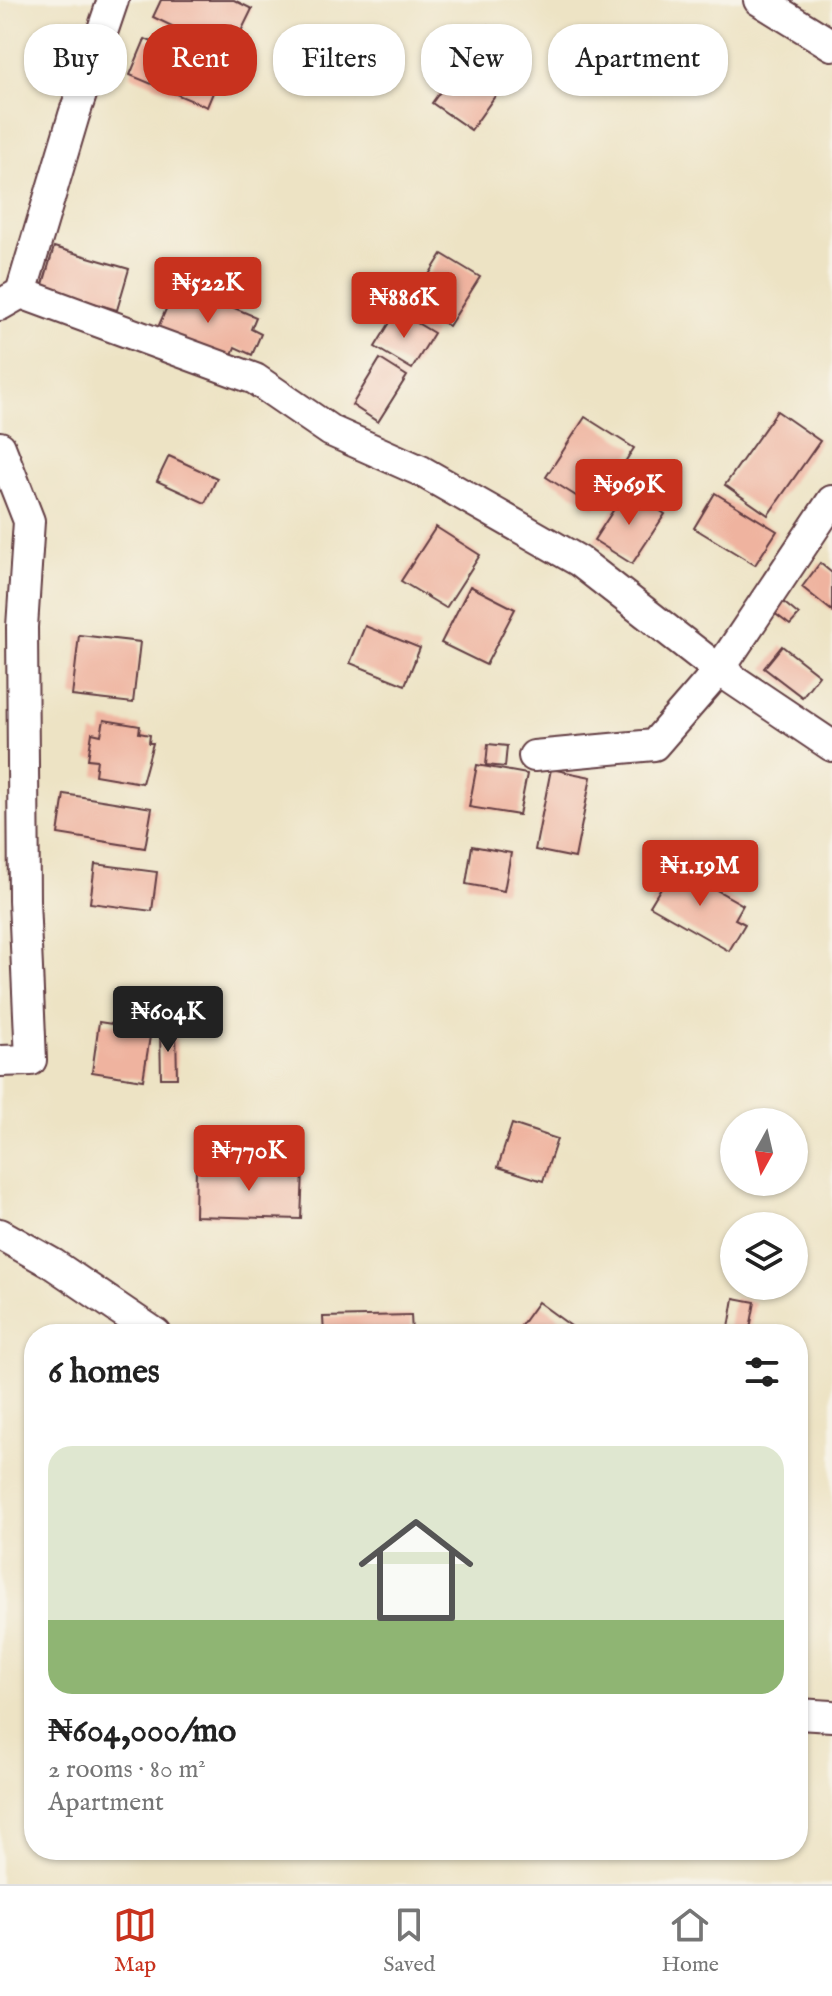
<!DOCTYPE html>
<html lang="en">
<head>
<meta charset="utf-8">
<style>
  body { margin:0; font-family:"IM FELL English",serif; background:#f6f6f6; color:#222; height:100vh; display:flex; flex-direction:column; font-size:30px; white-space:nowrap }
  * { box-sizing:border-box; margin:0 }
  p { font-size:26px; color:#767676 }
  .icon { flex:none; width:44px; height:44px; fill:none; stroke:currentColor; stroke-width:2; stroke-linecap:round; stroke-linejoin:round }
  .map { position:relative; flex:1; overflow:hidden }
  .details { position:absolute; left:24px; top:1324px; width:784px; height:536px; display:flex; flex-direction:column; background:#fff; border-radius:32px; box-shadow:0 2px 6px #0004 }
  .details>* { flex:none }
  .top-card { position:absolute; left:24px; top:24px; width:784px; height:72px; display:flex; gap:16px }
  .needle { width:52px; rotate:188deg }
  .tools { position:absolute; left:720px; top:1108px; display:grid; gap:16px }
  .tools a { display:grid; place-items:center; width:88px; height:88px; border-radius:50%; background:#fff; box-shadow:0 2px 6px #0004; font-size:40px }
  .price { position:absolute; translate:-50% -68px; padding:0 18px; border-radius:8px; background:#c8321e; color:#fff; font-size:26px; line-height:52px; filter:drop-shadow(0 2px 4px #0008) }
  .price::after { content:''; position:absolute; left:50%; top:48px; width:24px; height:18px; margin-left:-12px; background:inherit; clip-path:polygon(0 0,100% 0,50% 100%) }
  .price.current { background:#222; color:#fff }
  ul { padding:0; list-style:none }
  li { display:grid; align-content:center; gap:16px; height:424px; padding:0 24px }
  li+li { border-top:2px solid #e0e0e0 }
  li span { display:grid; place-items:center; height:248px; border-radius:24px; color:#555 }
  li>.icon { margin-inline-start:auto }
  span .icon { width:144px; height:144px; fill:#fffc; stroke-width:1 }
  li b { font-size:34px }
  h2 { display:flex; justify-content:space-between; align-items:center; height:96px; padding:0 24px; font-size:34px }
  .tag { padding:0 28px; border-radius:32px; background:#fff; box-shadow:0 2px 6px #0004; font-size:28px; line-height:72px }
  .tag.current { background:#c8321e; color:#fff }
  .dock { display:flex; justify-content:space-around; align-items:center; height:112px; border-top:2px solid #e0e0e0; background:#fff; font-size:22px; color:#767676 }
  .dock a { display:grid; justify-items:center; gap:4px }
  .dock .current { color:#c8321e }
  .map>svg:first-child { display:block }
</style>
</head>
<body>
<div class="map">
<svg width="832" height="1884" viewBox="0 0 832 1884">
  <rect width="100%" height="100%" fill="#f7f3e8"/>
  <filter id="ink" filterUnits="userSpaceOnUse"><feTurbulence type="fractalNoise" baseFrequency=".0125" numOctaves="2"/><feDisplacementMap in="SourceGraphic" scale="16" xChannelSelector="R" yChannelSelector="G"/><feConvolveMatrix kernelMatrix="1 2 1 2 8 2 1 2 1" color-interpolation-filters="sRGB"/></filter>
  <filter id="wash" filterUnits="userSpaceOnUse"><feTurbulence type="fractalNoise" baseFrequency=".006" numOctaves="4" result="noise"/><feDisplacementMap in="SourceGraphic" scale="32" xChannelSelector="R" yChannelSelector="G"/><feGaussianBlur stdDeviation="1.8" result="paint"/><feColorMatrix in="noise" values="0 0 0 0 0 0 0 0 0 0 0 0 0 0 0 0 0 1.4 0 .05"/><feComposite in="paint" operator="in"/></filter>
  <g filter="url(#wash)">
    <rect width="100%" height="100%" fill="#ede3c4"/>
    <g id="blocks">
      <g fill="#efb39f">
        <path d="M161,0H234L252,9L230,54L153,17Z"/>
        <path d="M488,25L526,52L471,130L432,103Z"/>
        <path d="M145,39L222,71L207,107L130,75Z"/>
        <path d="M54,247L129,269L117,310L42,288Z"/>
        <path d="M442,254L480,277L449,326L411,303Z"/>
        <path d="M177,284L256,317L251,329L261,334L252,355L235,347L229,362L156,332Z"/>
        <path d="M397,311L434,333L412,369L375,347Z"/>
        <path d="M380,359L407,376L378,422L352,405Z"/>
        <path d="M777,411L820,441L768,515L725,485Z"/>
        <path d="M585,417L634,448L595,508L546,477Z"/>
        <path d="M169,456L217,478L205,503L157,481Z"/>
        <path d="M627,489L665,514L632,564L594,540Z"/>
        <path d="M715,493L777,531L755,565L694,528Z"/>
        <path d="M436,527L480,555L446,608L401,581Z"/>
        <path d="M820,563L832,573V611L802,587Z"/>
        <path d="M470,586L515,609L486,665L441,643Z"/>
        <path d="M782,601L799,615L790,625L773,612Z"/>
        <path d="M365,626L420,648L405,685L350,663Z"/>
        <path d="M79,635L140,642L133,703L72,696Z"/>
        <path d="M782,646L819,675L802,697L764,668Z"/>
        <path d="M104,720L140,726L139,733L150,735L149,743H153L142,783L95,775L97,760L88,759L92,733L101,735Z"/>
        <path d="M488,744L507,746L505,767L486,765Z"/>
        <path d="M477,765L527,774L519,815L469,807Z"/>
        <path d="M551,769L591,777L575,858L535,850Z"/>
        <path d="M64,794L152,808L145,848L58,834Z"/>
        <path d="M472,846L511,853L504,891L466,884Z"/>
        <path d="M95,864L157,872L152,911L90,903Z"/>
        <path d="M674,866L743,905L735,919L745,924L729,951L650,906Z"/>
        <path d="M99,1022L151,1030L143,1080L92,1072Z"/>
        <path d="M160,1030H176L177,1078H161Z"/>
        <path d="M512,1124L557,1139L543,1181L498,1167Z"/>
        <path d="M196,1166L303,1170L301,1219L195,1216Z"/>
        <path d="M734,1298L755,1302L749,1334H728Z"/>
        <path d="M538,1302L582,1334H515Z"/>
        <path d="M411,1315L412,1334H324L323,1317Z"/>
      </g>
    </g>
  </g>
  <g filter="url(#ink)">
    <use href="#blocks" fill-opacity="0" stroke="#623c42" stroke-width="2"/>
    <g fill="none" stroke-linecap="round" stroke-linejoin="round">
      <defs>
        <g id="street">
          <path d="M759,0L832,45"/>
          <path d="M21,293L74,115L113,0"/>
          <path d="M0,305L21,293L255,379L331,431L421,471L579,561L719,670L832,746"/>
          <path d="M0,447L29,521L22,627L24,900L31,1060L0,1061"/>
          <path d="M534,756L654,745L719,670L832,501"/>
          <path d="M0,1234L53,1264L156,1334"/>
          <path d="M798,1714L832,1716"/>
        </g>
      </defs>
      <use href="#street" stroke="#623c42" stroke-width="34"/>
      <use href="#street" stroke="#fff" stroke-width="30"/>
    </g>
  </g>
</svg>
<div class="tools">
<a><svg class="needle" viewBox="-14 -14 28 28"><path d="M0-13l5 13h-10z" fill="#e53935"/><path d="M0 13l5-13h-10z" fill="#767676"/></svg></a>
<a><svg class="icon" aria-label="layers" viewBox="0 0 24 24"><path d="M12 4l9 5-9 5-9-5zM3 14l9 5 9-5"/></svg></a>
</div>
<b class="price" style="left:208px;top:325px">₦522K</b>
<b class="price" style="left:404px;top:340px">₦886K</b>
<b class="price" style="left:629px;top:527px">₦969K</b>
<b class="price" style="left:700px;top:908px">₦1.19M</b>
<b class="price current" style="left:168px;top:1054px">₦604K</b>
<b class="price" style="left:249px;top:1193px">₦770K</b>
<div class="top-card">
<a class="tag">Buy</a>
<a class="tag current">Rent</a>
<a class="tag">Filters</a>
<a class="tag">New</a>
<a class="tag">Apartment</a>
</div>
<section class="details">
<h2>6 homes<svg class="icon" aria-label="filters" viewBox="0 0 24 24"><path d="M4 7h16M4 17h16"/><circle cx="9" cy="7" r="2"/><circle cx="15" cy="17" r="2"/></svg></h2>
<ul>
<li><span style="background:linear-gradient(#dfe7d0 70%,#8fb573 0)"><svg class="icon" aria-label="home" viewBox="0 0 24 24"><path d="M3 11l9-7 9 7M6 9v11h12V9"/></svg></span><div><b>₦604,000/mo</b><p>2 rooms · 80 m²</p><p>Apartment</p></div></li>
</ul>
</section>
</div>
<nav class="dock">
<a class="current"><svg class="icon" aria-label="map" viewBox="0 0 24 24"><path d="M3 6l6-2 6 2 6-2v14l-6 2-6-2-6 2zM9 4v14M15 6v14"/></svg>Map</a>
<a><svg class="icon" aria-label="saved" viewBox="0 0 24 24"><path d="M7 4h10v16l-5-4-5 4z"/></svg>Saved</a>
<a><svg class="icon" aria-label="home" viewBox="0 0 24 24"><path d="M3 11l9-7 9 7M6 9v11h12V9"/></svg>Home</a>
</nav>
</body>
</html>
